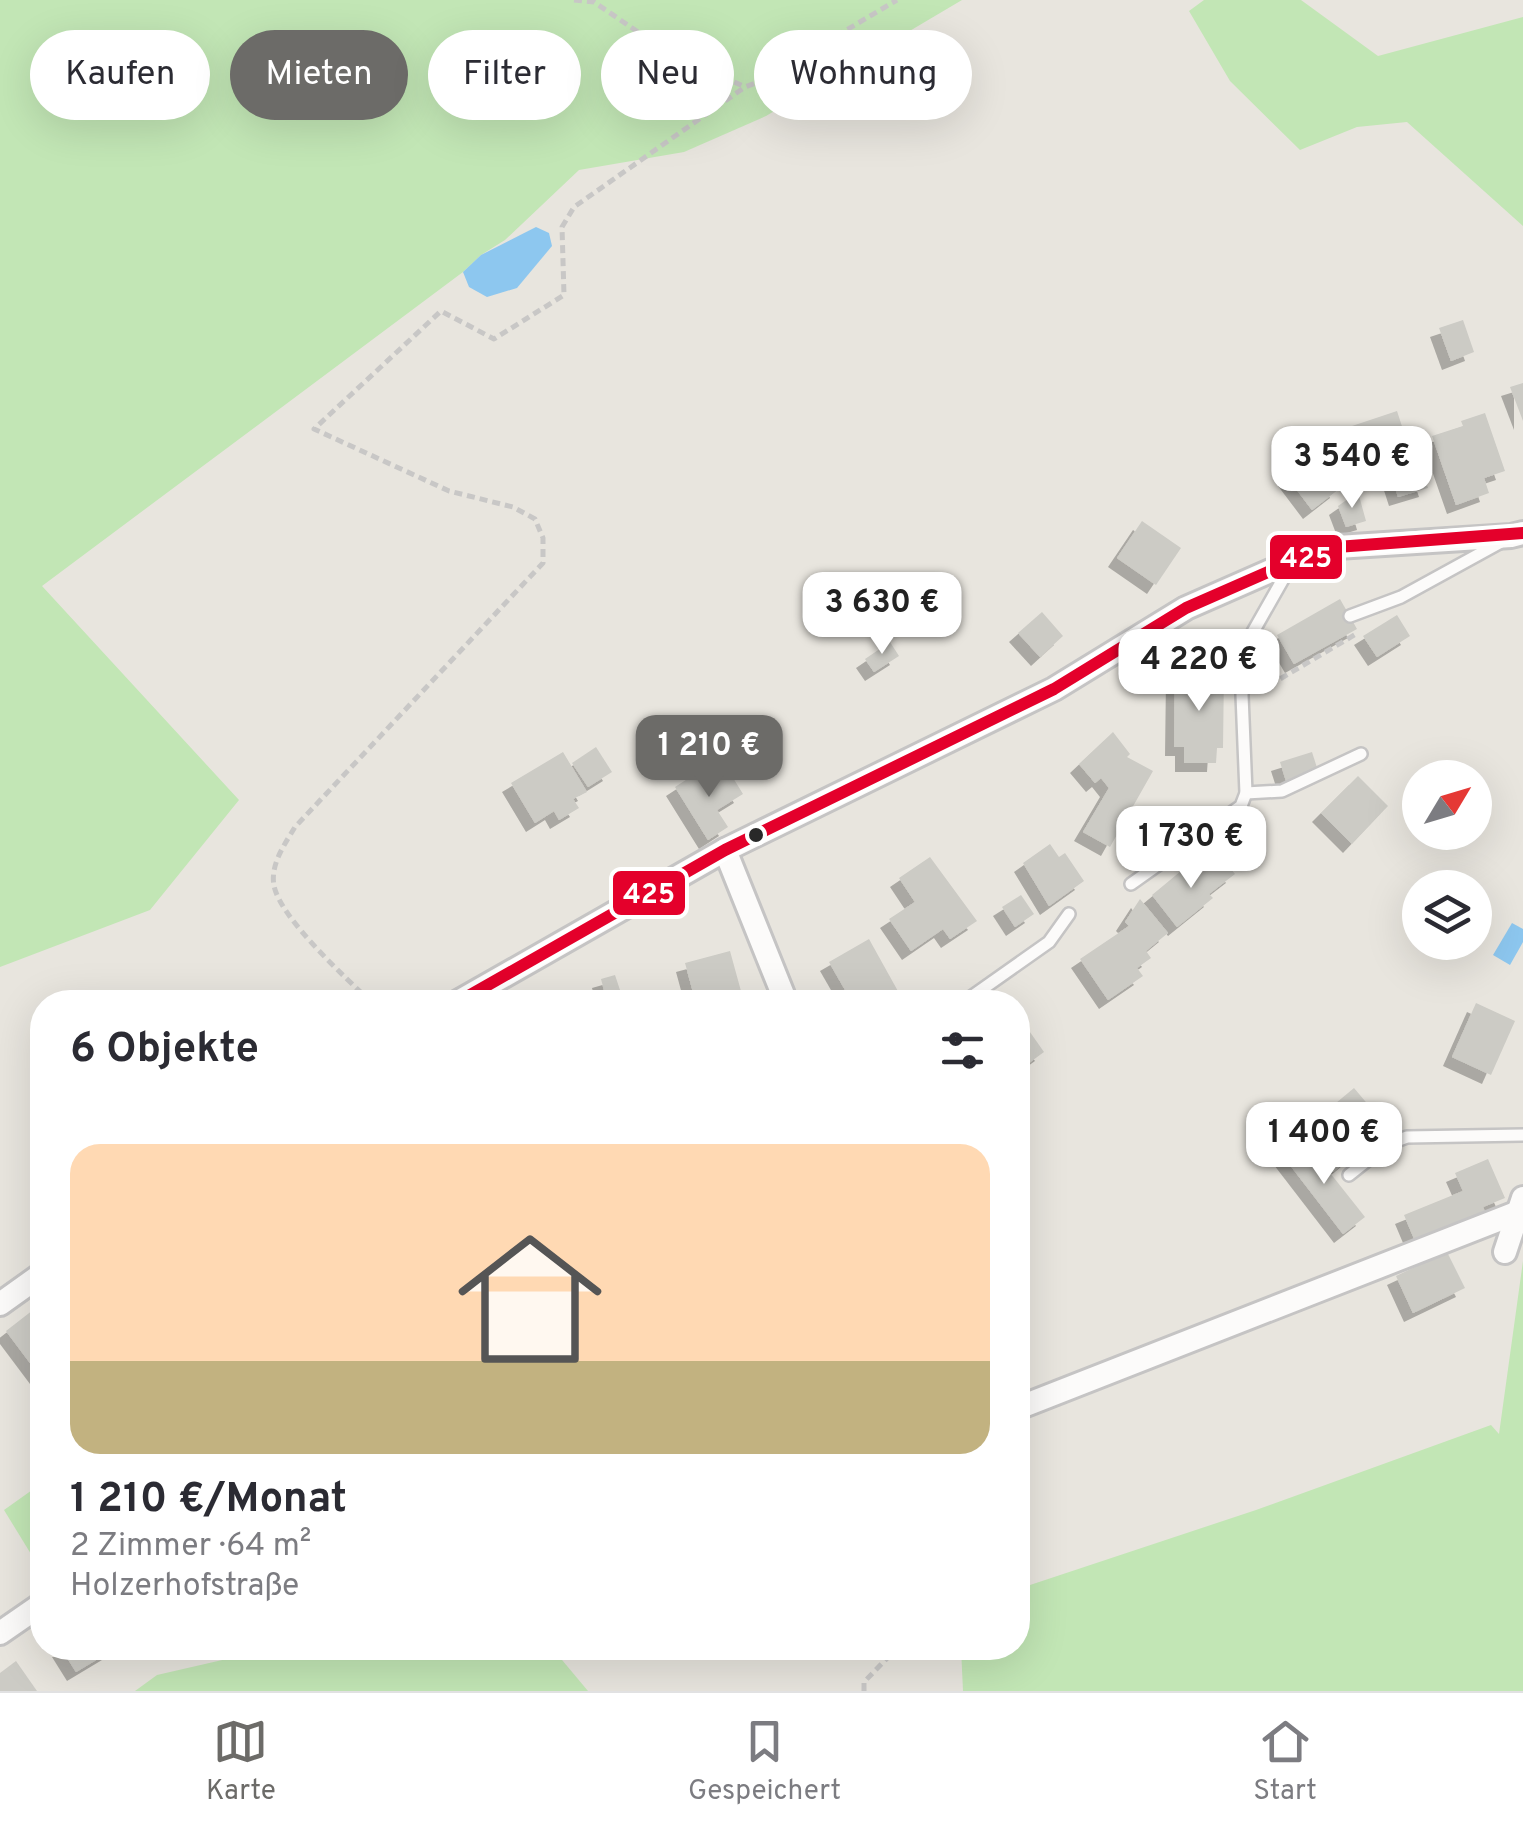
<!DOCTYPE html>
<html lang="de">
<head>
<meta charset="utf-8">
<style>
  body { margin:0; font-family:Overpass,sans-serif; background:#f7f7f7; color:#2b2b33; height:100vh; display:flex; flex-direction:column; font-size:38px; white-space:nowrap }
  * { box-sizing:border-box; margin:0 }
  p { font-size:32px; color:#7c7c81 }
  .icon { flex:none; width:55px; height:55px; fill:none; stroke:currentColor; stroke-width:2; stroke-linecap:round; stroke-linejoin:round }
  .map { position:relative; flex:1; overflow:hidden }
  .sheet { position:absolute; left:30px; top:990px; width:1000px; height:670px; display:flex; flex-direction:column; background:#fff; border-radius:40px; box-shadow:0 10px 40px #0002 }
  .sheet>* { flex:none }
  .banner { position:absolute; left:30px; top:30px; width:1000px; height:90px; display:flex; gap:20px }
  .needle { width:65px; rotate:52deg }
  .fabs { position:absolute; left:1402px; top:760px; display:grid; gap:20px }
  .fabs a { display:grid; place-items:center; width:90px; height:90px; border-radius:50%; background:#fff; box-shadow:0 10px 40px #0002; font-size:50px }
  .price { position:absolute; translate:-50% -85px; padding:0 22px; border-radius:20px; background:#fff; color:#222; font-size:32px; line-height:65px; filter:drop-shadow(0 2px 5px #0008) }
  .price::after { content:''; position:absolute; left:50%; top:60px; width:30px; height:22px; margin-left:-15px; background:inherit; clip-path:polygon(0 0,100% 0,50% 100%) }
  .price.on { background:#6c6b68; color:#fff }
  ul { padding:0; list-style:none }
  li { display:grid; align-content:center; gap:20px; height:530px; padding:0 40px }
  li span { display:grid; place-items:center; height:310px; border-radius:30px; color:#555 }
  li>.icon { margin-inline-start:auto }
  span .icon { width:180px; height:180px; fill:#fffc; stroke-width:1 }
  li b { font-size:42px }
  h2 { display:flex; justify-content:space-between; align-items:center; height:120px; padding:0 40px; font-size:42px }
  .chip { padding:0 35px; border-radius:45px; background:#fff; box-shadow:0 10px 40px #0002; font-size:35px; line-height:90px }
  .chip.on { background:#6c6b68; color:#fff }
  .tab-bar { display:flex; justify-content:space-around; align-items:center; height:140px; border-top:2px solid #e1e1e2; background:#fff; font-size:28px; color:#7c7c81 }
  .tab-bar a { display:grid; justify-items:center; gap:5px }
  .tab-bar .on { color:#6c6b68 }
  .map>svg:first-child { display:block }
</style>
</head>
<body>
<div class="map">
<svg width="1523" height="1691" viewBox="0 0 1523 1691">
  <defs>
    <filter id="shadow"><feDropShadow dx="-9" dy="9" stdDeviation="0" flood-color="#0004"/></filter>
  </defs>
  <rect width="100%" height="100%" fill="#e8e5de"/>
  <g fill="#c2e6b5">
    <path d="M0,0H962L766,116L684,152L579,170L505,240L481,255L463,272L42,586L239,800L150,910L0,967Z"/>
    <path d="M1204,0H1301L1378,56L1523,17V226L1407,122L1357,127L1300,150L1230,81L1189,11Z"/>
    <path d="M1523,1261V1691H963L961,1648H1018V1589L1256,1510L1491,1425L1499,1434Z"/>
    <path d="M42,1483V1572L4,1510Z"/>
    <path d="M274,1648H552L588,1691H135L157,1675Z"/>
  </g>
  <g fill="#8dc7ef">
    <path d="M536,227L549,233L552,246L517,288L487,297L469,287L463,272L481,255Z"/>
    <path d="M1512,923L1523,929V942L1510,965L1493,955Z"/>
  </g>
  <g fill="#cccbc5" filter="url(#shadow)">
    <path d="M1463,320L1474,352L1451,361L1439,328Z"/>
    <path d="M1523,383V421L1510,387Z"/>
    <path d="M1397,411L1412,457L1417,455L1428,488L1398,497L1388,466L1364,473L1349,427Z"/>
    <path d="M1485,413L1505,471L1484,478L1489,493L1456,505L1432,436L1463,426L1461,421Z"/>
    <path d="M1318,446L1339,489L1312,510L1284,473Z"/>
    <path d="M1358,492L1366,521L1346,527L1338,506Z"/>
    <path d="M1142,521L1181,548L1156,585L1117,558Z"/>
    <path d="M1340,599L1357,629L1294,664L1277,635Z"/>
    <path d="M1042,612L1063,636L1040,657L1018,633Z"/>
    <path d="M1397,615L1410,636L1377,657L1363,636Z"/>
    <path d="M890,642L899,656L874,672L865,659Z"/>
    <path d="M1175,670L1224,671L1223,748H1217L1216,763H1184V747H1174Z"/>
    <path d="M1113,732L1130,754L1127,757L1153,771L1110,847L1083,832L1109,788L1101,778L1095,783L1079,764Z"/>
    <path d="M596,747L612,772L588,787L572,763Z"/>
    <path d="M563,752L587,792L573,799L579,808L559,820L554,811L535,823L511,783Z"/>
    <path d="M1312,752L1319,774L1287,784L1280,762Z"/>
    <path d="M727,768L743,794L717,810L728,827L708,840L675,787L695,774L701,784Z"/>
    <path d="M1358,776L1388,806L1352,844L1321,813Z"/>
    <path d="M1050,844L1059,857L1065,853L1084,881L1049,906L1023,863Z"/>
    <path d="M930,857L977,921L950,939L943,929L911,951L889,919L915,902L899,878Z"/>
    <path d="M1221,857L1235,874L1209,894L1213,898L1177,927L1152,895L1187,866L1196,877Z"/>
    <path d="M1021,895L1034,914L1015,927L1002,907Z"/>
    <path d="M1140,899L1168,933L1146,951L1151,958L1137,968L1143,976L1108,1000L1080,959L1129,926L1125,922Z"/>
    <path d="M869,939L904,1002H852L829,962Z"/>
    <path d="M730,951L744,1002H688L686,998L694,996L685,963Z"/>
    <path d="M615,975L624,1002H579L605,994L601,979Z"/>
    <path d="M1476,1003L1515,1021L1491,1075L1452,1057Z"/>
    <path d="M1018,1015L1044,1052L1018,1071Z"/>
    <path d="M1354,1088L1387,1127L1333,1172L1300,1133Z"/>
    <path d="M1304,1140L1365,1217L1343,1234L1283,1156Z"/>
    <path d="M1488,1159L1505,1198L1483,1207L1485,1212L1415,1241L1404,1215L1463,1191L1455,1173Z"/>
    <path d="M1447,1252L1465,1288L1413,1313L1396,1276Z"/>
    <path d="M42,1303V1372L39,1375L6,1331Z"/>
    <path d="M61,1648H116L76,1672Z"/>
    <path d="M16,1661L37,1691H0V1673Z"/>
  </g>
  <g fill="none" stroke-linecap="round" stroke-linejoin="round">
    <defs>
      <g id="service">
        <path d="M1350,616L1401,597L1503,541"/>
        <path d="M1246,793L1282,791L1361,754"/>
        <path d="M1131,884L1241,806L1246,793L1242,695L1249,639L1291,565"/>
        <path d="M964,1002L1049,942L1069,914"/>
        <path d="M1349,1175L1388,1144L1407,1137L1523,1135"/>
      </g>
      <g id="minor">
        <path d="M725,850L786,1002"/>
        <path d="M458,1002L725,850L1054,689L1186,608L1293,561L1337,547L1511,536L1523,533"/>
        <path d="M1505,1252L1523,1198"/>
        <path d="M0,1304L42,1274"/>
        <path d="M1018,1408L1516,1213"/>
        <path d="M0,1633L42,1604"/>
      </g>
    </defs>
    <use href="#service" stroke="#c5c4c4" stroke-width="16"/>
    <use href="#minor" stroke="#c5c4c4" stroke-width="28"/>
    <g stroke="#c8c7c6" stroke-width="5" stroke-dasharray="8 5" stroke-linecap="butt">
      <path d="M574,0L594,2L660,47L745,87"/>
      <path d="M1258,692L1356,634"/>
      <path d="M371,1002C346,978 281,919 274,886C270,864 285,844 295,827L543,563V538L535,519L513,507L449,491L314,429L441,311L494,339L564,295L562,227L574,207L745,87L788,71L816,48L897,0"/>
      <path d="M864,1691V1682L897,1648"/>
    </g>
    <use href="#service" stroke="#fcfbfa" stroke-width="11"/>
    <use href="#minor" stroke="#fcfbfa" stroke-width="22"/>
    <defs>
      <path id="bus-1" d="M458,1002L725,850L1054,689L1186,608L1293,561L1337,547L1523,533"/>
    </defs>
    <use href="#bus-1" stroke="#fff" stroke-width="20"/>
    <use href="#bus-1" stroke="#e4002b" stroke-width="12"/>
  </g>
  <circle fill="#292929" stroke="#fff" stroke-width="4" cx="756" cy="835" r="9"/>
  <g stroke="#fff" stroke-width="4">
    <rect x="1268" y="533" width="76" height="48" rx="10" fill="#e4002b"/>
    <rect x="611" y="869" width="76" height="48" rx="10" fill="#e4002b"/>
  </g>
  <g font-size="28" text-anchor="middle" font-weight="bold" fill="#fff">
    <text x="1306" y="567">425</text>
    <text x="649" y="903">425</text>
  </g>
</svg>
<div class="fabs">
<a><svg class="needle" viewBox="-14 -14 28 28"><path d="M0-13l5 13h-10z" fill="#e53935"/><path d="M0 13l5-13h-10z" fill="#7c7c81"/></svg></a>
<a><svg class="icon" aria-label="layers" viewBox="0 0 24 24"><path d="M12 4l9 5-9 5-9-5zM3 14l9 5 9-5"/></svg></a>
</div>
<b class="price" style="left:1352px;top:511px">3 540 €</b>
<b class="price" style="left:882px;top:657px">3 630 €</b>
<b class="price" style="left:1199px;top:714px">4 220 €</b>
<b class="price on" style="left:709px;top:800px">1 210 €</b>
<b class="price" style="left:1191px;top:891px">1 730 €</b>
<b class="price" style="left:1324px;top:1187px">1 400 €</b>
<div class="banner">
<a class="chip">Kaufen</a>
<a class="chip on">Mieten</a>
<a class="chip">Filter</a>
<a class="chip">Neu</a>
<a class="chip">Wohnung</a>
</div>
<section class="sheet">
<h2>6 Objekte<svg class="icon" aria-label="filters" viewBox="0 0 24 24"><path d="M4 7h16M4 17h16"/><circle cx="9" cy="7" r="2"/><circle cx="15" cy="17" r="2"/></svg></h2>
<ul>
<li><span style="background:linear-gradient(#ffd9b3 70%,#c2b280 0)"><svg class="icon" aria-label="home" viewBox="0 0 24 24"><path d="M3 11l9-7 9 7M6 9v11h12V9"/></svg></span><div><b>1 210 €/Monat</b><p>2 Zimmer · 64 m²</p><p>Holzerhofstraße</p></div></li>
</ul>
</section>
</div>
<nav class="tab-bar">
<a class="on"><svg class="icon" aria-label="map" viewBox="0 0 24 24"><path d="M3 6l6-2 6 2 6-2v14l-6 2-6-2-6 2zM9 4v14M15 6v14"/></svg>Karte</a>
<a><svg class="icon" aria-label="saved" viewBox="0 0 24 24"><path d="M7 4h10v16l-5-4-5 4z"/></svg>Gespeichert</a>
<a><svg class="icon" aria-label="home" viewBox="0 0 24 24"><path d="M3 11l9-7 9 7M6 9v11h12V9"/></svg>Start</a>
</nav>
</body>
</html>
